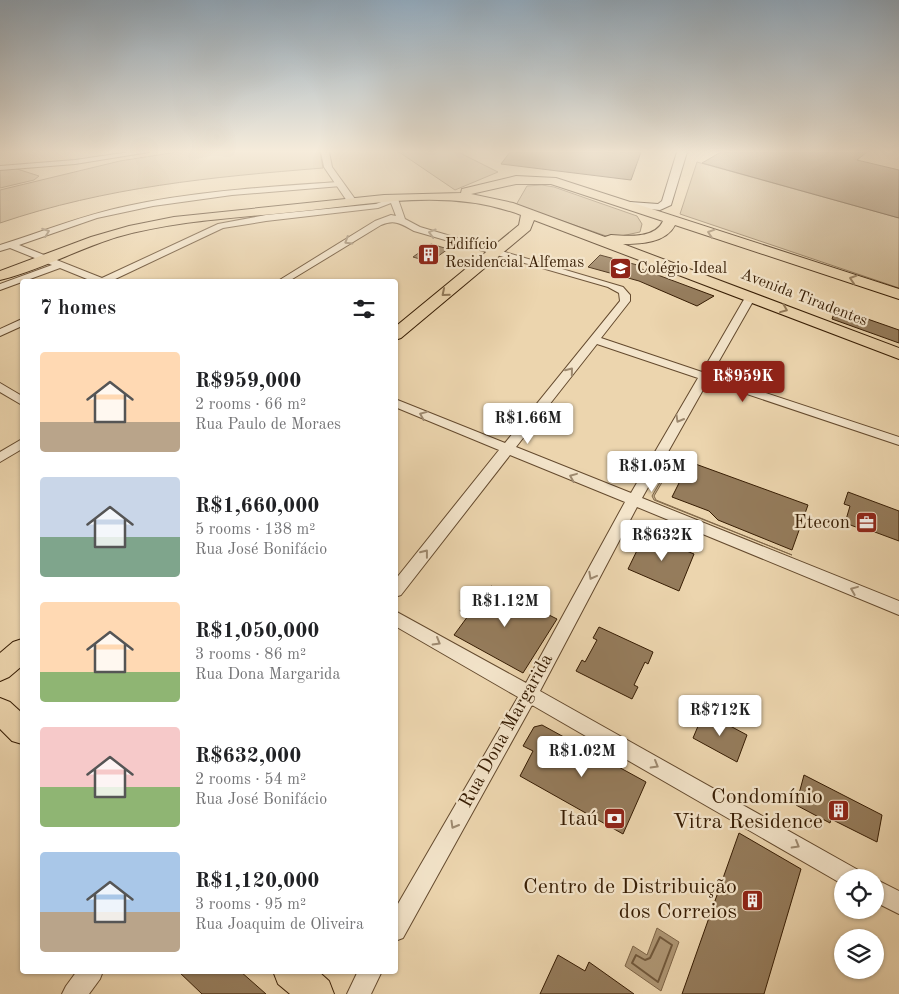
<!DOCTYPE html>
<html lang="en">
<head>
<meta charset="utf-8">
<style>
  body { margin:0; font-family:"Old Standard TT",serif; background:#f6f6f6; color:#202124; height:100vh; display:flex; flex-direction:column; font-size:19px; white-space:nowrap }
  * { box-sizing:border-box; margin:0 }
  p { font-size:16px; color:#757577 }
  .icon { flex:none; width:28px; height:28px; fill:none; stroke:currentColor; stroke-width:2; stroke-linecap:round; stroke-linejoin:round }
  .map { position:relative; flex:1; overflow:hidden }
  .side { position:absolute; left:20px; top:279px; width:378px; height:695px; display:flex; flex-direction:column; background:#fff; border-radius:5px; box-shadow:0 1px 4px #0004 }
  .side>* { flex:none }
  .tools { position:absolute; left:834px; top:869px; display:grid; gap:10px }
  .tools a { display:grid; place-items:center; width:50px; height:50px; border-radius:50%; background:#fff; box-shadow:0 1px 4px #0004; font-size:25px }
  .price { position:absolute; translate:-50% -42px; padding:0 11px; border-radius:5px; background:#fff; color:#222; font-size:16px; line-height:32px; filter:drop-shadow(0 1px 2px #0008) }
  .price::after { content:''; position:absolute; left:50%; top:30px; width:15px; height:11px; margin-left:-8px; background:inherit; clip-path:polygon(0 0,100% 0,50% 100%) }
  .price.current { background:#8f2418; color:#fff }
  ul { padding:0; list-style:none }
  li { display:flex; align-items:center; gap:15px; height:125px; padding:0 20px }
  li span { display:grid; place-items:center; flex:none; width:140px; height:100px; border-radius:5px; color:#555 }
  li>.icon { margin-inline-start:auto }
  span .icon { width:60px; height:60px; fill:#fffc; stroke-width:1 }
  li b { font-size:21px }
  h2 { display:flex; justify-content:space-between; align-items:center; height:60px; padding:0 20px; font-size:21px }
  .map>svg:first-child { display:block }
</style>
</head>
<body>
<div class="map">
<svg width="899" height="994" viewBox="0 0 899 994">
  <rect width="100%" height="100%" fill="#ecd5ae"/>
  <filter id="stains"><feTurbulence type="fractalNoise" baseFrequency=".004" numOctaves="4"/><feColorMatrix values="0 0 0 0 .2 0 0 0 0 .09 0 0 0 0 .02 0 0 0 .5 -.17"/></filter>
  <radialGradient id="worn" r=".72"><stop offset=".6" stop-color="#630" stop-opacity="0"/><stop offset="1" stop-color="#630" stop-opacity=".3"/></radialGradient>
  <g fill="#cdb691" stroke="#82694a">
    <path d="M177,152H320L323,168C211,177 106,187 0,223V190L120,161Z"/>
    <path d="M399,152H458L498,172L455,190Z"/>
    <path d="M697,162L899,218V288L680,214Z"/>
    <path d="M14,168L39,176L34,180L0,188V170Z"/>
    <path d="M542,185L554,187L637,216L642,224L640,232L612,238L516,205L527,186Z"/>
    <path d="M669,467H671L654,496L656,500L792,555L654,500L652,496Z"/>
  </g>
  <path fill="#ae9674" stroke="#7e6547" d="M657,928L679,942L661,991L625,966L633,946L647,955Z"/>
  <g fill="none" stroke-linecap="round" stroke-linejoin="round">
    <path stroke="#72593c" stroke-width="2" d="M660,937L672,945L658,982L632,963L636,955L645,960L650,958Z"/>
  </g>
  <g fill="#957c5c" stroke="#361c03">
    <path d="M510,152H641L631,180L501,164Z"/>
    <path d="M721,152H867L857,160L899,170V218L702,163Z"/>
    <path d="M431,244L448,249L430,262L413,257Z"/>
    <path d="M600,255L641,266L639,268L714,296L697,306L639,281L588,267Z"/>
    <path d="M836,308L899,330V343L832,319Z"/>
    <path d="M690,462L808,505L792,550L718,520L709,511L672,497L681,479L670,465L687,469Z"/>
    <path d="M848,492L899,511V541L864,528V530L845,523L850,506L844,504Z"/>
    <path d="M645,534L694,554L679,591L628,569Z"/>
    <path d="M491,586L557,619L523,673L454,635L468,616L460,611L470,598L479,602Z"/>
    <path d="M599,627L653,652L648,664L645,662L634,685L638,687L632,699L576,671L582,660L585,662L597,640L593,638Z"/>
    <path d="M704,712L747,735L737,762L693,738Z"/>
    <path d="M542,725L646,782L623,834L520,776L533,751L523,746L534,727Z"/>
    <path d="M804,775L882,815L877,842L831,819L830,823L796,805Z"/>
    <path d="M739,833L801,869L764,994H682Z"/>
    <path d="M558,955L585,971L589,962L634,994H540Z"/>
    <path d="M178,971H240L266,994H202Z"/>
  </g>
  <g fill="none" stroke-linecap="round" stroke-linejoin="round">
    <defs>
      <g id="minor">
        <path d="M130,152H149L75,164L0,170V166L75,160Z"/>
        <path d="M338,182H341V186L232,195L153,206L97,218L19,245L102,278L218,224L266,215L376,204L394,197L398,199L405,219L420,227L623,287L630,295V301L601,338L702,372L746,296L751,293L754,294L756,296L711,375L899,437V445L708,381L642,498L899,601V615L637,507L540,691L860,871L863,878H842V884L532,705L403,938L395,941V909L518,697L395,626V611L526,683L625,502L510,455L401,595L395,597V580L499,450L395,407V399L505,443L620,301L619,293L608,287L414,231C401,224 395,219 381,225L289,281H278L375,221L391,215L396,216L391,203L378,208L266,221L223,228L111,281H92L60,268L0,290V284L52,265L10,248L0,251V245C42,232 83,215 127,206C196,191 268,187 338,182ZM597,344L698,378L631,493L516,447Z"/>
        <path d="M22,319V326L0,336V329Z"/>
        <path d="M0,383L22,396V405L0,392Z"/>
        <path d="M22,439V449L0,462V452Z"/>
        <path d="M875,879L899,891V914L875,902Z"/>
        <path d="M77,971H103L100,979L89,994H62L66,986Z"/>
        <path d="M358,971H382L371,994H347Z"/>
      </g>
      <path id="tertiary" d="M321,152H329L332,167L355,199L353,201H347L324,167Z"/>
      <path id="secondary" d="M677,152H687L671,205L660,210L626,207L624,205L626,203L630,202L658,204L662,201Z"/>
      <g id="primary">
        <path d="M516,176L556,178L899,289V299L675,225C666,243 640,244 623,244L899,348V359L534,220L530,230L401,338L395,340V327L519,225L521,215C447,187 369,205 293,212C234,218 174,221 117,237C78,249 38,271 0,280V271L91,237L129,226L174,217L384,195L461,193L462,189ZM516,184H551L663,221C655,239 628,236 611,235L605,237L513,203L471,194Z"/>
        <path d="M22,639V666L9,677L0,681V653L13,642Z"/>
        <path d="M0,698L10,702L22,713V744L12,741L0,729Z"/>
        <path d="M273,971H318L329,981L334,994H290L278,984Z"/>
      </g>
    </defs>
    <use href="#minor" stroke="#644a2e" stroke-width="2"/>
    <use href="#tertiary" stroke="#644a2e" stroke-width="2"/>
    <use href="#secondary" stroke="#361c03" stroke-width="2"/>
    <use href="#primary" stroke="#361c03" stroke-width="2"/>
    <use href="#minor" fill="#f3e4ca" fill-rule="evenodd"/>
    <use href="#tertiary" fill="#f3e4ca" fill-rule="evenodd"/>
    <use href="#secondary" fill="#f3e4ca" fill-rule="evenodd"/>
    <use href="#primary" fill="#ecd5ae" fill-rule="evenodd"/>
  </g>
  <defs><path id="oneway-chevron" d="M-2-3.5L2.5 0L-2 3.5" fill="none" stroke-width="1.6" stroke-linecap="round" stroke-linejoin="round" transform="scale(1.25)"/></defs>
  <g stroke="#9e8a70">
    <use href="#oneway-chevron" transform="translate(46 232) rotate(-20)"/>
    <use href="#oneway-chevron" transform="translate(432 233) rotate(-164)"/>
    <use href="#oneway-chevron" transform="translate(348 241) rotate(148)"/>
    <use href="#oneway-chevron" transform="translate(570 371) rotate(-51)"/>
    <use href="#oneway-chevron" transform="translate(423 415) rotate(-158)"/>
    <use href="#oneway-chevron" transform="translate(679 419) rotate(120)"/>
    <use href="#oneway-chevron" transform="translate(573 477) rotate(-158)"/>
    <use href="#oneway-chevron" transform="translate(425 553) rotate(-52)"/>
    <use href="#oneway-chevron" transform="translate(592 576) rotate(118)"/>
    <use href="#oneway-chevron" transform="translate(854 590) rotate(-158)"/>
    <use href="#oneway-chevron" transform="translate(437 642) rotate(30)"/>
    <use href="#oneway-chevron" transform="translate(655 765) rotate(30)"/>
    <use href="#oneway-chevron" transform="translate(454 825) rotate(120)"/>
    <use href="#oneway-chevron" transform="translate(796 845) rotate(30)"/>
  </g>
  <g stroke="#917858">
    <use href="#oneway-chevron" transform="translate(711 233) rotate(-162)"/>
    <use href="#oneway-chevron" transform="translate(853 279) rotate(-162)"/>
    <use href="#oneway-chevron" transform="translate(445 293) rotate(140)"/>
    <use href="#oneway-chevron" transform="translate(784 309) rotate(22)"/>
  </g>
  <linearGradient id="sky" x2="0" y2="1"><stop stop-color="#91a8ba"/><stop offset="0.52" stop-color="#f6ecdb"/><stop offset="1" stop-color="#f6ecdb" stop-opacity="0"/></linearGradient>
  <rect width="899" height="291" fill="url(#sky)"/>
  <defs>
    <symbol id="building-square" viewBox="-11 -11 22 22"><rect x="-9" y="-9" width="18" height="18" rx="4" fill="#8f2418" stroke="#f3e4ca"/><path d="M-4-6H4V6H1V3H-1V6H-4ZM-2.5-4.3h1.7v1.8h-1.7ZM.8-4.3h1.7v1.8H.8ZM-2.5-1h1.7V.8h-1.7ZM.8-1h1.7V.8H.8Z" fill="#fff"/></symbol>
    <symbol id="school-square" viewBox="-11 -11 22 22"><rect x="-9" y="-9" width="18" height="18" rx="4" fill="#8f2418" stroke="#f3e4ca"/><path d="M0-5L7-2L0 1L-7-2ZM-4 1L0 2.5L4 1V4Q0 6-4 4Z" fill="#fff"/></symbol>
    <symbol id="office-square" viewBox="-11 -11 22 22"><rect x="-9" y="-9" width="18" height="18" rx="4" fill="#8f2418" stroke="#f3e4ca"/><path d="M-6-3h4V-5.5h4V-3h4V5H-6ZM-1-4.5V-3h2v-1.5ZM-6 0V1H6V0Z" fill="#fff"/></symbol>
    <symbol id="bank-square" viewBox="-11 -11 22 22"><rect x="-9" y="-9" width="18" height="18" rx="4" fill="#8f2418" stroke="#f3e4ca"/><path d="M-6-4H6V4H-6ZM0-2.3a2.3 2.3 0 1 0 0 4.6a2.3 2.3 0 1 0 0-4.6Z" fill="#fff"/></symbol>
  </defs>
  <g fill-rule="evenodd">
    <use href="#building-square" x="416" y="242" width="25" height="25"/>
    <use href="#school-square" x="608" y="256" width="25" height="25"/>
    <use href="#office-square" x="854" y="510" width="25" height="25"/>
    <use href="#building-square" x="826" y="798" width="25" height="25"/>
    <use href="#bank-square" x="602" y="806" width="25" height="25"/>
    <use href="#building-square" x="740" y="888" width="25" height="25"/>
  </g>
  <g text-anchor="middle" dominant-baseline="central" stroke-width="4.5" stroke-linejoin="round" paint-order="stroke">
    <g font-size="16" fill="#361c03" stroke="#f3e4ca" text-anchor="start">
      <text x="445" y="245">Edifício<tspan x="445" dy="18">Residencial Alfemas</tspan></text>
      <text x="637" y="269">Colégio Ideal</text>
    </g>
    <g font-size="16" fill="#361c03" stroke="#f3e4ca">
      <text transform="translate(804 298) rotate(21)">Avenida Tiradentes</text>
    </g>
    <g font-size="19" fill="#361c03" stroke="#f3e4ca" text-anchor="end">
      <text x="850" y="523">Etecon</text>
    </g>
    <g font-size="19" fill="#361c03" stroke="#f3e4ca">
      <text transform="translate(507 731) rotate(-61)">Rua Dona Margarida</text>
    </g>
    <g font-size="22" fill="#361c03" stroke="#f3e4ca" text-anchor="end">
      <text x="823" y="797">Condomínio<tspan x="823" dy="25">Vitra Residence</tspan></text>
      <text x="598" y="819">Itaú</text>
      <text x="737" y="887">Centro de Distribuição<tspan x="737" dy="25">dos Correios</tspan></text>
    </g>
  </g>
  <rect width="100%" height="100%" filter="url(#stains)"/>
  <rect width="100%" height="100%" fill="url(#worn)"/>
</svg>
<div class="tools">
<a><svg class="icon" aria-label="locate" viewBox="0 0 24 24"><circle cx="12" cy="12" r="6"/><path d="M12 2v4M12 18v4M2 12h4M18 12h4"/></svg></a>
<a><svg class="icon" aria-label="layers" viewBox="0 0 24 24"><path d="M12 4l9 5-9 5-9-5zM3 14l9 5 9-5"/></svg></a>
</div>
<b class="price current" style="left:743px;top:403px">R$959K</b>
<b class="price" style="left:528px;top:445px">R$1.66M</b>
<b class="price" style="left:652px;top:493px">R$1.05M</b>
<b class="price" style="left:662px;top:562px">R$632K</b>
<b class="price" style="left:505px;top:628px">R$1.12M</b>
<b class="price" style="left:720px;top:737px">R$712K</b>
<b class="price" style="left:582px;top:778px">R$1.02M</b>
<section class="side">
<h2>7 homes<svg class="icon" aria-label="filters" viewBox="0 0 24 24"><path d="M4 7h16M4 17h16"/><circle cx="9" cy="7" r="2"/><circle cx="15" cy="17" r="2"/></svg></h2>
<ul>
<li><span style="background:linear-gradient(#ffd9b3 70%,#b9a48a 0)"><svg class="icon" aria-label="home" viewBox="0 0 24 24"><path d="M3 11l9-7 9 7M6 9v11h12V9"/></svg></span><div><b>R$959,000</b><p>2 rooms · 66 m²</p><p>Rua Paulo de Moraes</p></div></li>
<li><span style="background:linear-gradient(#c9d6e8 60%,#7fa58c 0)"><svg class="icon" aria-label="home" viewBox="0 0 24 24"><path d="M3 11l9-7 9 7M6 9v11h12V9"/></svg></span><div><b>R$1,660,000</b><p>5 rooms · 138 m²</p><p>Rua José Bonifácio</p></div></li>
<li><span style="background:linear-gradient(#ffd9b3 70%,#8fb573 0)"><svg class="icon" aria-label="home" viewBox="0 0 24 24"><path d="M3 11l9-7 9 7M6 9v11h12V9"/></svg></span><div><b>R$1,050,000</b><p>3 rooms · 86 m²</p><p>Rua Dona Margarida</p></div></li>
<li><span style="background:linear-gradient(#f6c9c9 60%,#8fb573 0)"><svg class="icon" aria-label="home" viewBox="0 0 24 24"><path d="M3 11l9-7 9 7M6 9v11h12V9"/></svg></span><div><b>R$632,000</b><p>2 rooms · 54 m²</p><p>Rua José Bonifácio</p></div></li>
<li><span style="background:linear-gradient(#a9c7e8 60%,#b9a48a 0)"><svg class="icon" aria-label="home" viewBox="0 0 24 24"><path d="M3 11l9-7 9 7M6 9v11h12V9"/></svg></span><div><b>R$1,120,000</b><p>3 rooms · 95 m²</p><p>Rua Joaquim de Oliveira</p></div></li>
</ul>
</section>
</div>
</body>
</html>
